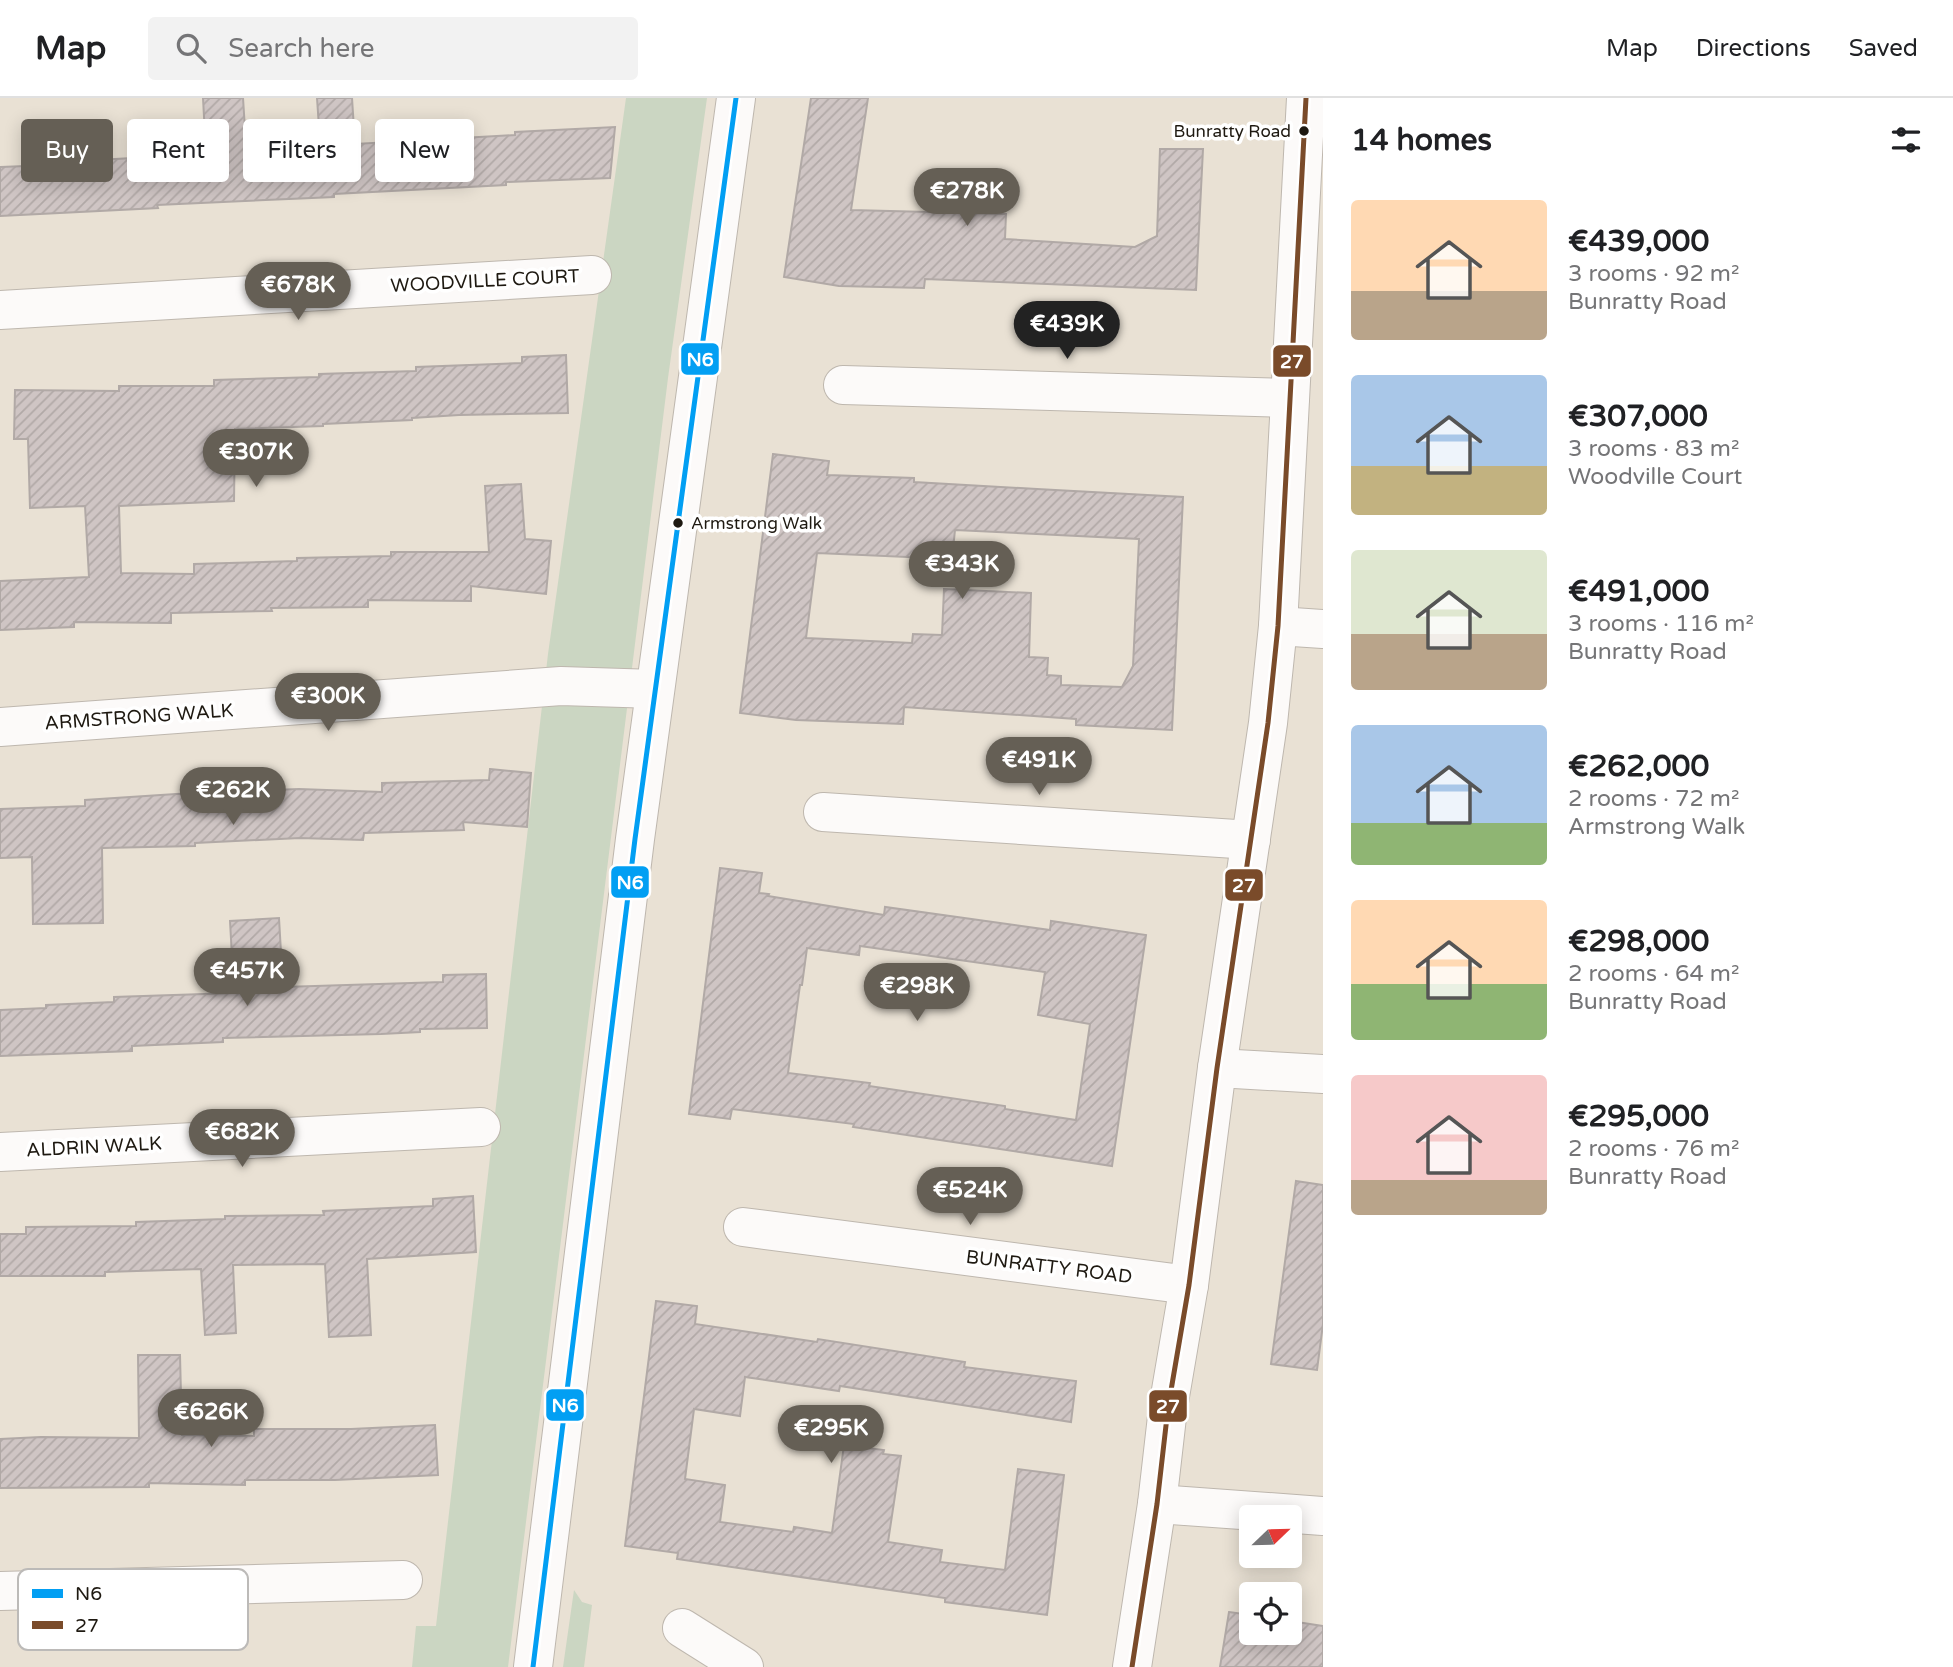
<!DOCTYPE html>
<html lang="en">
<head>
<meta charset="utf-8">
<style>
  body { margin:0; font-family:"Varela Round",sans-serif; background:#f2f2f2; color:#202124; height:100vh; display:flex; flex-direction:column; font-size:26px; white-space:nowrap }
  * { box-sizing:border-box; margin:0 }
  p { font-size:23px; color:#757577 }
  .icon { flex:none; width:38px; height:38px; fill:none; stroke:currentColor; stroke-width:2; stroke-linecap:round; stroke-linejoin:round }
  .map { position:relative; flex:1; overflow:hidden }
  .details { display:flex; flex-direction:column; background:#fff; width:630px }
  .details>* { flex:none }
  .guide { position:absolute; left:21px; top:21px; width:665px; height:63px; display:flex; gap:14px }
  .needle { width:46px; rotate:67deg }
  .controls { position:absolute; left:1239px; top:1407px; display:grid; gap:14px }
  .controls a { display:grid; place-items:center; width:63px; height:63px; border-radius:7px; background:#fff; box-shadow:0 4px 18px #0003; font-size:35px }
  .price { position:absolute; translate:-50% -60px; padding:0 16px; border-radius:24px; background:#655f55; color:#fff; font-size:23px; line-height:46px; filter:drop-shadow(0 2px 4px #0008) }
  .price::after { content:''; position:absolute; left:50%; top:42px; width:21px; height:16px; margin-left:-10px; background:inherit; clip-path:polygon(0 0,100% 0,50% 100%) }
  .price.active { background:#222; color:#fff }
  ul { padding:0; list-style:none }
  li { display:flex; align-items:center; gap:21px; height:175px; padding:0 28px }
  li span { display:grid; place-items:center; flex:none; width:196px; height:140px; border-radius:7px; color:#555 }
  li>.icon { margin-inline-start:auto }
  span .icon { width:84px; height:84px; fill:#fffc; stroke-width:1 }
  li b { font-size:30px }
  h2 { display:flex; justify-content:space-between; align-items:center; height:84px; padding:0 28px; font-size:30px }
  .tag { padding:0 24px; border-radius:7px; background:#fff; box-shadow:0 4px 18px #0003; font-size:24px; line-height:63px }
  .tag.active { background:#655f55; color:#fff }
  header { display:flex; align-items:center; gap:42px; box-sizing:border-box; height:98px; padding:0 35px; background:#fff; border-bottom:2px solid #e0e0e0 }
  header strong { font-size:33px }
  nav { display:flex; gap:38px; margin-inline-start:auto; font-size:24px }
  .search { width:490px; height:63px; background:#f2f2f2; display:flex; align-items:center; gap:18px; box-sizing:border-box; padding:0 24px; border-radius:7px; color:#757577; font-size:26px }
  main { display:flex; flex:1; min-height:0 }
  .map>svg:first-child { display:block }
</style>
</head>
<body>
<header>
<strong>Map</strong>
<div class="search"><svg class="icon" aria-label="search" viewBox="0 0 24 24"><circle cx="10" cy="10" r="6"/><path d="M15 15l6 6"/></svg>Search here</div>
<nav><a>Map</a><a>Directions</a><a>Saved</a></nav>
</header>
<main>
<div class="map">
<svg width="1323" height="1569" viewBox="0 0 1323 1569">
  <defs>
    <pattern id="building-hatch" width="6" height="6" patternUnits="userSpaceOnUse" patternTransform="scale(1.75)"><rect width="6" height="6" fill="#cfc5c4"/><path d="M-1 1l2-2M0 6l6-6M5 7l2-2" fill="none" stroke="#b1a9a7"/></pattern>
  </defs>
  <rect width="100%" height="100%" fill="#e9e1d4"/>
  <g fill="#cbd6c2">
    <path d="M626,0H707L668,280L508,1569H412L416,1528H436L548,556Z"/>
    <path d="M574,1492L582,1504L592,1507L584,1569H563Z"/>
  </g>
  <g fill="url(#building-hatch)" stroke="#b1a9a6" stroke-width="2" fill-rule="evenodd">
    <path d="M203,0H243L245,31L319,29L317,0H352L355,46L515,37V34L615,29L610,80L506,84V87L334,96V99L157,107L158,110L0,118V69L79,66V63L206,56Z"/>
    <path d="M811,0H868L851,112L1006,116L1005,141L1135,149L1157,138L1160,51H1203L1196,192L925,181L924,190L839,188L784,179Z"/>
    <path d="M566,257L568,315L459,317L412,320V322L323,326V328L235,331L234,403L119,408L121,475L194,476V466L297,463V460L391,458V454H489L485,388L521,386L525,441L551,443L546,496L471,488V503L368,502V509L271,510L272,513L171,515V525L74,524V529L0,532V483L89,479L85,408L30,410L28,341H14L15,292L119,293V288H214V282L319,279V276L416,273V269L522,265V259Z"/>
    <path d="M773,356L829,363L827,377L914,380V384L1037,391L1183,399L1172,632L1076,627V621L904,609L903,626L796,622L740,615ZM955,432L1139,441L1133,568L1122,589L1061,587V578L1047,577L1048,560L1029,559L1031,495L944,491L942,537L913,536L912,545L806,540L817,455L952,461Z"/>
    <path d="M490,671L531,675L527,729L463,724L464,732L364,735L363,742L300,740L195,745V748L102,750L103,825L33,826L32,759L0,760V711L85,708V702L176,696L299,691L382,694V685L489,682Z"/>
    <path d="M720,770L762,775L759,795L769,796L768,798L884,817L885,809L1050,832L1051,823L1146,837L1112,1068L853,1029L854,1026L732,1011L730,1021L689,1016ZM860,848L1045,874L1038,917L1090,926L1076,1022L1005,1011V1008L869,988L870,985L788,975L800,887H802L807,850L859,857Z"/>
    <path d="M279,820L283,889L443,884V877L486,876L487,930L420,931V934L381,936L223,940V944L132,948V953L0,958V912L46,910V907L114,904V899L234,895L230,823Z"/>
    <path d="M1296,1083L1323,1087V1226L1317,1272L1271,1266Z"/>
    <path d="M473,1098L476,1154L367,1161L371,1237L329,1239L325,1166L233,1167L236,1235L205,1237L201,1171L105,1174V1178H0V1136H26V1129L136,1128V1124L225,1121V1118L324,1117L323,1113L433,1108V1101Z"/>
    <path d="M656,1203L697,1208L695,1226L817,1244L818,1241L965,1264L964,1269L1076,1283L1071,1324L840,1288L839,1293L745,1279L740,1318L694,1311L685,1381L725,1387L720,1424L793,1434L794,1429L832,1435L844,1347L884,1352L883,1356L901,1358L888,1444L942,1452L940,1464L1005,1472L1018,1371L1064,1377L1047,1517L945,1504V1500L677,1461L678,1455L625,1448Z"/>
    <path d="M138,1257H180L182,1337L254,1338V1331H351L435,1327L438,1377L335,1382H245V1387L149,1385V1389L0,1390V1341L41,1339L139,1340Z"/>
    <path d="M1229,1514L1251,1517V1535H1290V1523L1323,1528V1569H1220Z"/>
  </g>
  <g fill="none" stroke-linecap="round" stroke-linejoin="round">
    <defs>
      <g id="minor">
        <path d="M0,212L592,177"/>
        <path d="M843,287L1290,300"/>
        <path d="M1278,528L1323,531"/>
        <path d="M0,629L561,588L655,591"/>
        <path d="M823,714L1251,742"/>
        <path d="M1217,970L1323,976"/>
        <path d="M0,1054L481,1029"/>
        <path d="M743,1129L1189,1187"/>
        <path d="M1157,1406L1323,1418"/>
        <path d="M0,1493L403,1482"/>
        <path d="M682,1530L744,1569"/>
        <path d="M1132,1569L1157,1406L1168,1310L1189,1187L1217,970L1268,625L1278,528L1306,0"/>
      </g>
      <path id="major" d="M533,1569L635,741L736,0"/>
    </defs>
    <use href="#minor" stroke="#beb7ae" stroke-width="40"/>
    <use href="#major" stroke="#beb7ae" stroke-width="40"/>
    <use href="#minor" stroke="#fcfaf9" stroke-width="38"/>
    <use href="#major" stroke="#fcfaf9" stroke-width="38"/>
    <defs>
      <path id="bus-1" d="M533,1569L635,741L736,0"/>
      <path id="bus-2" d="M1132,1569L1157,1406L1168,1310L1189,1187L1217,970L1268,625L1278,528L1306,0"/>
    </defs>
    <use href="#bus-1" stroke="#fff" stroke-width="10"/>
    <use href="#bus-2" stroke="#fff" stroke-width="10"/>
    <use href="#bus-1" stroke="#029ff3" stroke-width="5"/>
    <use href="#bus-2" stroke="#7a4b2a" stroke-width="5"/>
  </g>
  <g fill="#1e1911" stroke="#fff" stroke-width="2.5">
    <circle cx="1304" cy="33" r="6"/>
    <circle cx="678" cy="425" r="6"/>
  </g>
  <g text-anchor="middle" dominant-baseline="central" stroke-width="7" stroke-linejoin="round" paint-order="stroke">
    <g font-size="17" fill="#1e1911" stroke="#fff" text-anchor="end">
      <text x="1291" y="33">Bunratty Road</text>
      <text x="691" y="425" text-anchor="start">Armstrong Walk</text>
    </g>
    <g font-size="19" fill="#1e1911" stroke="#fff">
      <text transform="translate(485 183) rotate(-3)">WOODVILLE COURT</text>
      <text transform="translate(139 619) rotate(-4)">ARMSTRONG WALK</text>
      <text transform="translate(94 1049) rotate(-3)">ALDRIN WALK</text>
      <text transform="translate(1049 1169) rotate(7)">BUNRATTY ROAD</text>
    </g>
  </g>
  <rect x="18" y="1471" width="230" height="81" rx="10" fill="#fff" stroke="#bcbab8" stroke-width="2"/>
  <rect x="32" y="1491" width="31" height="9" fill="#029ff3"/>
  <rect x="32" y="1523" width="31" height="8" fill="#7a4b2a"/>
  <g font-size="19" fill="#1e1911">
    <text x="75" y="1502">N6</text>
    <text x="75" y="1534">27</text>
  </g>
  <g stroke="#fff" stroke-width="2.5">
    <rect x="680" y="244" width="40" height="34" rx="7" fill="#029ff3"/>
    <rect x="1272" y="246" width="40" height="34" rx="7" fill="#7a4b2a"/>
    <rect x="610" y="767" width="40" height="34" rx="7" fill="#029ff3"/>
    <rect x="1224" y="770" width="40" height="34" rx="7" fill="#7a4b2a"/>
    <rect x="545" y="1290" width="40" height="34" rx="7" fill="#029ff3"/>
    <rect x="1148" y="1291" width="40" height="34" rx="7" fill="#7a4b2a"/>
  </g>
  <g font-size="19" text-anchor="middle" font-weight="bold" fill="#fff">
    <text x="700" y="268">N6</text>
    <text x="1292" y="270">27</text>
    <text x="630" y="791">N6</text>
    <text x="1244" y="794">27</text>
    <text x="565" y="1314">N6</text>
    <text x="1168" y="1315">27</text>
  </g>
</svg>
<div class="controls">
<a><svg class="needle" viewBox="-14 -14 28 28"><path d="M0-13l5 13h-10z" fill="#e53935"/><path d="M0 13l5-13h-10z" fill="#757577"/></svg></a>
<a><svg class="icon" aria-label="locate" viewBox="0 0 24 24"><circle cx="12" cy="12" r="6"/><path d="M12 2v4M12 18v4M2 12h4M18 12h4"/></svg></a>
</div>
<b class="price" style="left:967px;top:130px">€278K</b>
<b class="price" style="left:298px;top:224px">€678K</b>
<b class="price active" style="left:1067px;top:263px">€439K</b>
<b class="price" style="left:256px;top:391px">€307K</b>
<b class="price" style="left:962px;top:503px">€343K</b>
<b class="price" style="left:328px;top:635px">€300K</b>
<b class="price" style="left:1039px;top:699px">€491K</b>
<b class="price" style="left:233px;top:729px">€262K</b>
<b class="price" style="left:247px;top:910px">€457K</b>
<b class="price" style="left:917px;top:925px">€298K</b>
<b class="price" style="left:242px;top:1071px">€682K</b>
<b class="price" style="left:970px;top:1129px">€524K</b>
<b class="price" style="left:211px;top:1351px">€626K</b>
<b class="price" style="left:831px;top:1367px">€295K</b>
<div class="guide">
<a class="tag active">Buy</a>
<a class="tag">Rent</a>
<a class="tag">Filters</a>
<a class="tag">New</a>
</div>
</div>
<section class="details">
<h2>14 homes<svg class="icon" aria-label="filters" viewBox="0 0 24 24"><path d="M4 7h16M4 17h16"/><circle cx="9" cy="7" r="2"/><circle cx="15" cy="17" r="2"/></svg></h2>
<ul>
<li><span style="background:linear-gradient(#ffd9b3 65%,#b9a48a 0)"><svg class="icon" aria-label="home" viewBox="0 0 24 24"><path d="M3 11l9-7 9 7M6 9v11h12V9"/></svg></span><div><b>€439,000</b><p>3 rooms · 92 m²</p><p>Bunratty Road</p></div></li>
<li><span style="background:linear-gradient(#a9c7e8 65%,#c2b280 0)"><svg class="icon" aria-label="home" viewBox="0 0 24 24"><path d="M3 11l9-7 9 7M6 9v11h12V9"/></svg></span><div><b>€307,000</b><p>3 rooms · 83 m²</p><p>Woodville Court</p></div></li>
<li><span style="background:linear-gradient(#dfe7d0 60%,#b9a48a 0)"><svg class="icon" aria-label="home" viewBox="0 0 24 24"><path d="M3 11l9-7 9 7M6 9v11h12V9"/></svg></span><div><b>€491,000</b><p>3 rooms · 116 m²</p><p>Bunratty Road</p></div></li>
<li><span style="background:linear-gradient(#a9c7e8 70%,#8fb573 0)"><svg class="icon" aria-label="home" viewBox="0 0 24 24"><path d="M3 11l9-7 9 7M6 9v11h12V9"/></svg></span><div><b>€262,000</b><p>2 rooms · 72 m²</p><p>Armstrong Walk</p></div></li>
<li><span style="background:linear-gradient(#ffd9b3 60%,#8fb573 0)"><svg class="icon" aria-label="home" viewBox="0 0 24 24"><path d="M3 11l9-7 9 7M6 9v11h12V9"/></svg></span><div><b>€298,000</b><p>2 rooms · 64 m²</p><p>Bunratty Road</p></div></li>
<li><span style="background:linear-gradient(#f6c9c9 75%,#b9a48a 0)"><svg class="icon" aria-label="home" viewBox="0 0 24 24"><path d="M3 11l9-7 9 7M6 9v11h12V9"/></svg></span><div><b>€295,000</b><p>2 rooms · 76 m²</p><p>Bunratty Road</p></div></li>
</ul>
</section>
</main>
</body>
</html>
